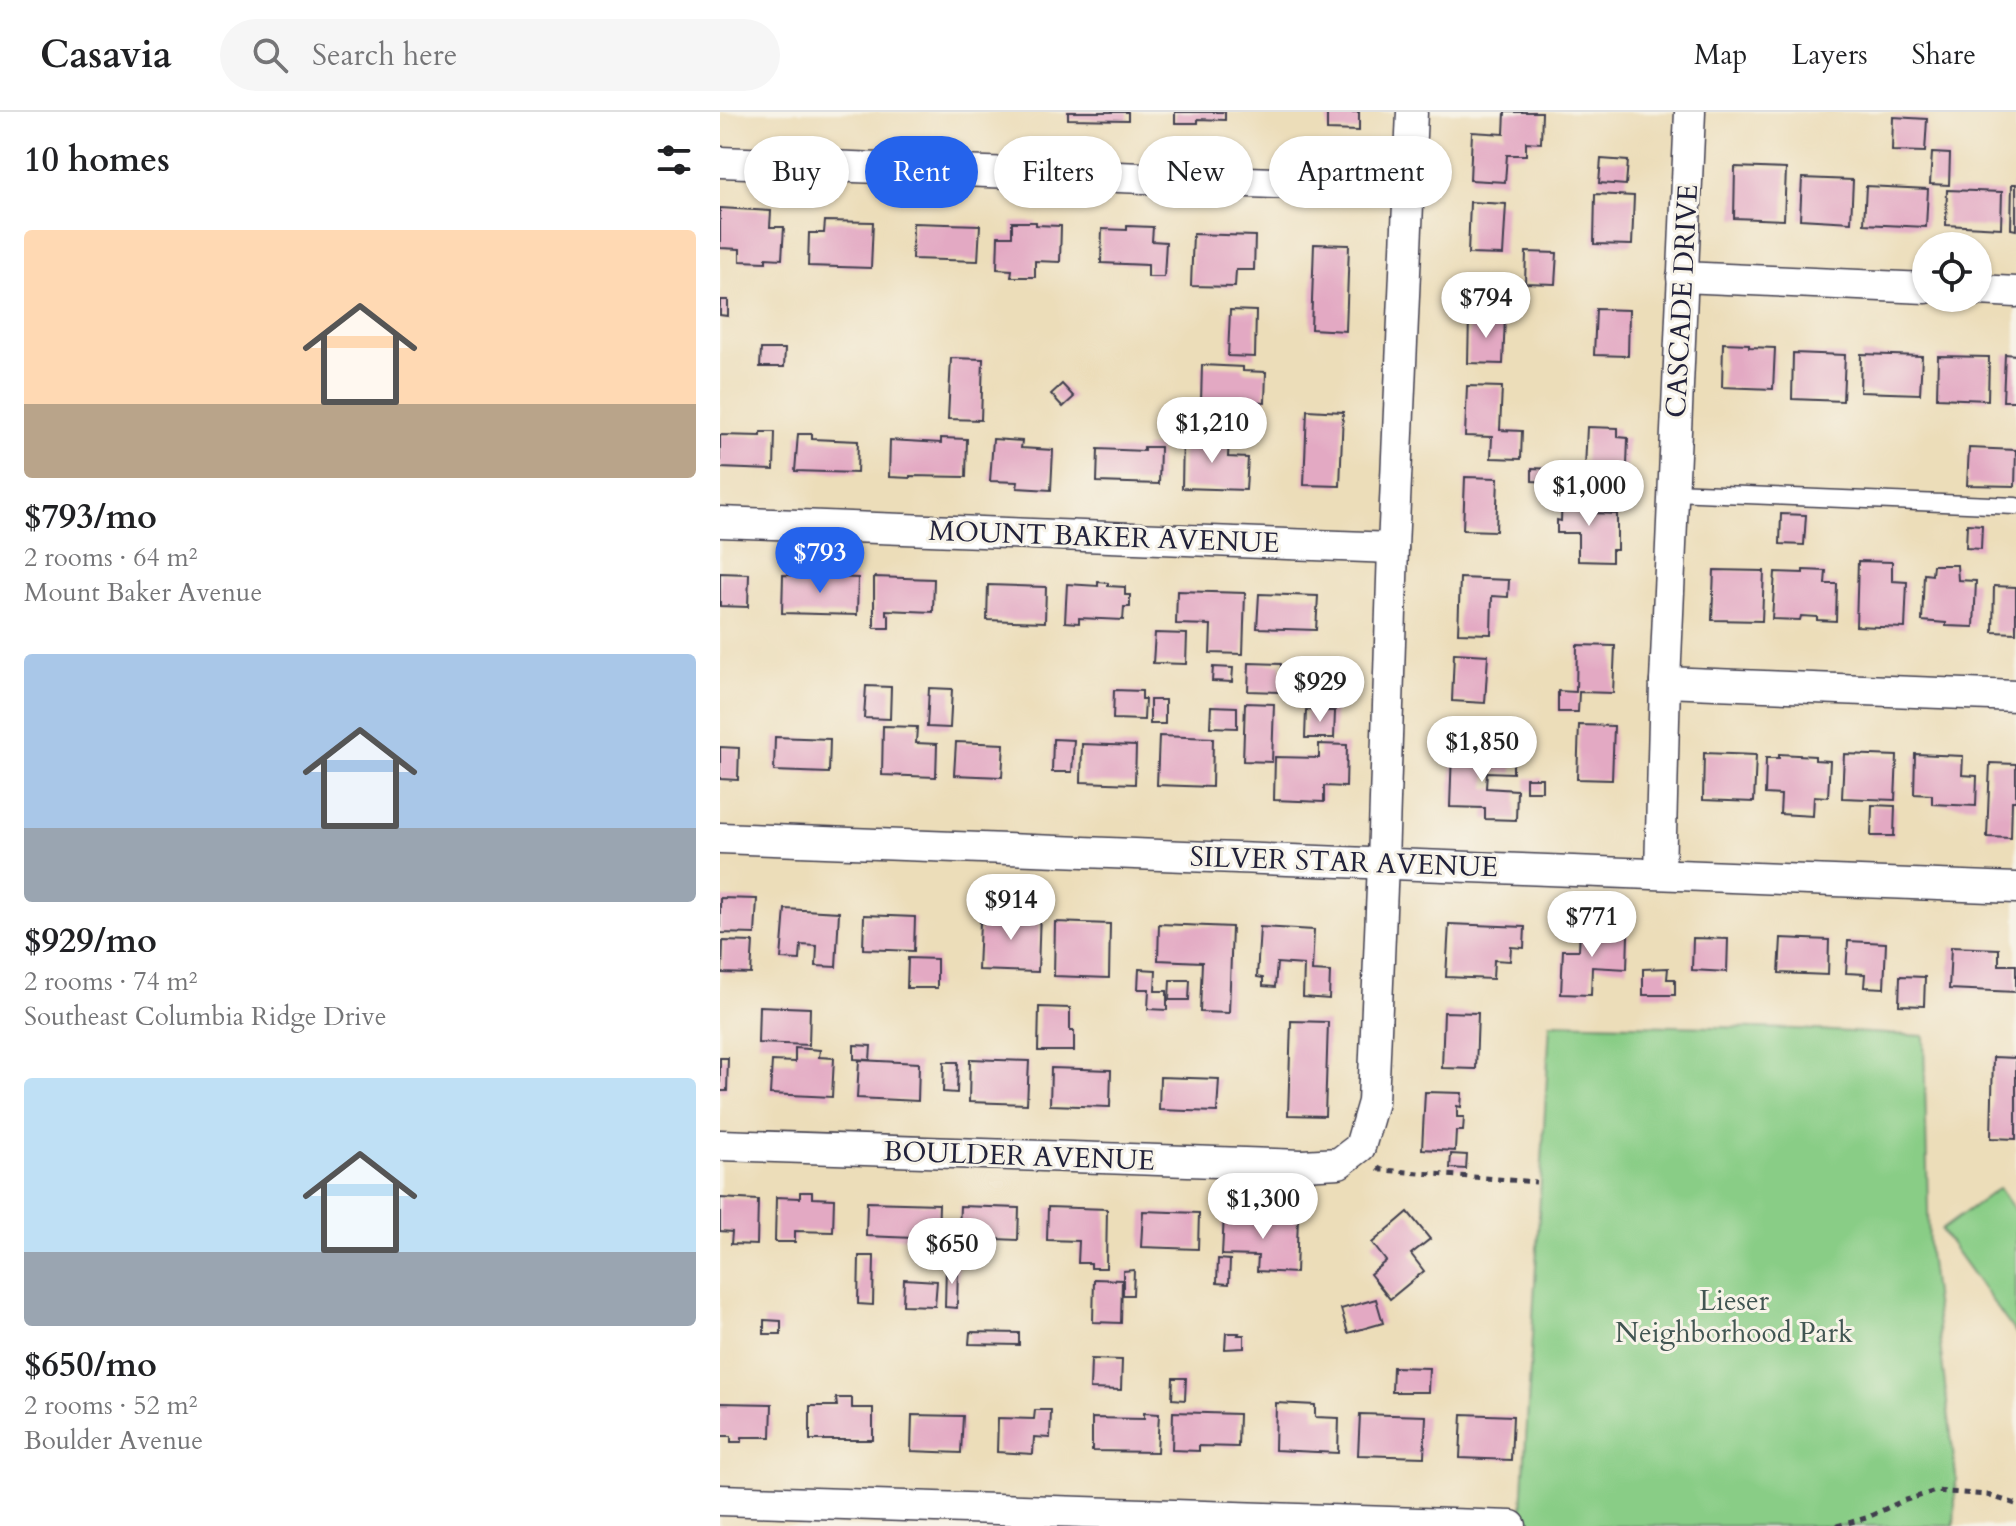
<!DOCTYPE html>
<html lang="en">
<head>
<meta charset="utf-8">
<style>
  body { margin:0; font-family:Cardo,serif; background:#f6f6f6; color:#202124; height:100vh; display:flex; flex-direction:column; font-size:30px; white-space:nowrap }
  * { box-sizing:border-box; margin:0 }
  p { font-size:26px; color:#757577 }
  .icon { flex:none; width:44px; height:44px; fill:none; stroke:currentColor; stroke-width:2; stroke-linecap:round; stroke-linejoin:round }
  .map { position:relative; flex:1; overflow:hidden }
  .drawer { display:flex; flex-direction:column; background:#fff; width:720px }
  .drawer>* { flex:none }
  .banner { position:absolute; left:24px; top:24px; width:760px; height:72px; display:flex; gap:16px }
  .buttons { position:absolute; left:1192px; top:120px; display:grid; gap:16px }
  .buttons a { display:grid; place-items:center; width:80px; height:80px; border-radius:50%; background:#fff; box-shadow:0 2px 6px #0004; font-size:40px }
  .price { position:absolute; translate:-50% -68px; padding:0 18px; border-radius:28px; background:#fff; color:#222; font-size:26px; line-height:52px; filter:drop-shadow(0 2px 4px #0008) }
  .price::after { content:''; position:absolute; left:50%; top:48px; width:24px; height:18px; margin-left:-12px; background:inherit; clip-path:polygon(0 0,100% 0,50% 100%) }
  .price.current { background:#2563eb; color:#fff }
  ul { padding:0; list-style:none }
  li { display:grid; align-content:center; gap:16px; height:424px; padding:0 24px }
  li span { display:grid; place-items:center; height:248px; border-radius:8px; color:#555 }
  li>.icon { margin-inline-start:auto }
  span .icon { width:144px; height:144px; fill:#fffc; stroke-width:1 }
  li b { font-size:34px }
  h2 { display:flex; justify-content:space-between; align-items:center; height:96px; padding:0 24px; font-size:34px }
  .chip { padding:0 28px; border-radius:36px; background:#fff; box-shadow:0 2px 6px #0004; font-size:28px; line-height:72px }
  .chip.current { background:#2563eb; color:#fff }
  header { display:flex; align-items:center; gap:48px; box-sizing:border-box; height:112px; padding:0 40px; background:#fff; border-bottom:2px solid #e0e0e0 }
  header strong { font-size:38px }
  nav { display:flex; gap:44px; margin-inline-start:auto; font-size:28px }
  .search { width:560px; height:72px; background:#f6f6f6; display:flex; align-items:center; gap:20px; box-sizing:border-box; padding:0 28px; border-radius:44px; color:#757577; font-size:30px }
  main { display:flex; flex:1; min-height:0 }
  .map>svg:first-child { display:block }
</style>
</head>
<body>
<header>
<strong>Casavia</strong>
<div class="search"><svg class="icon" aria-label="search" viewBox="0 0 24 24"><circle cx="10" cy="10" r="6"/><path d="M15 15l6 6"/></svg>Search here</div>
<nav><a>Map</a><a>Layers</a><a>Share</a></nav>
</header>
<main>
<section class="drawer">
<h2>10 homes<svg class="icon" aria-label="filters" viewBox="0 0 24 24"><path d="M4 7h16M4 17h16"/><circle cx="9" cy="7" r="2"/><circle cx="15" cy="17" r="2"/></svg></h2>
<ul>
<li><span style="background:linear-gradient(#ffd9b3 70%,#b9a48a 0)"><svg class="icon" aria-label="home" viewBox="0 0 24 24"><path d="M3 11l9-7 9 7M6 9v11h12V9"/></svg></span><div><b>$793/mo</b><p>2 rooms · 64 m²</p><p>Mount Baker Avenue</p></div></li>
<li><span style="background:linear-gradient(#a9c7e8 70%,#9aa5b1 0)"><svg class="icon" aria-label="home" viewBox="0 0 24 24"><path d="M3 11l9-7 9 7M6 9v11h12V9"/></svg></span><div><b>$929/mo</b><p>2 rooms · 74 m²</p><p>Southeast Columbia Ridge Drive</p></div></li>
<li><span style="background:linear-gradient(#bfe0f5 70%,#9aa5b1 0)"><svg class="icon" aria-label="home" viewBox="0 0 24 24"><path d="M3 11l9-7 9 7M6 9v11h12V9"/></svg></span><div><b>$650/mo</b><p>2 rooms · 52 m²</p><p>Boulder Avenue</p></div></li>
</ul>
</section>
<div class="map">
<svg width="1296" height="1414" viewBox="0 0 1296 1414">
  <rect width="100%" height="100%" fill="#f7f3e8"/>
  <filter id="ink" filterUnits="userSpaceOnUse"><feTurbulence type="fractalNoise" baseFrequency=".0125" numOctaves="2"/><feDisplacementMap in="SourceGraphic" scale="16" xChannelSelector="R" yChannelSelector="G"/><feConvolveMatrix kernelMatrix="1 2 1 2 8 2 1 2 1" color-interpolation-filters="sRGB"/></filter>
  <filter id="wash" filterUnits="userSpaceOnUse"><feTurbulence type="fractalNoise" baseFrequency=".006" numOctaves="4" result="noise"/><feDisplacementMap in="SourceGraphic" scale="32" xChannelSelector="R" yChannelSelector="G"/><feGaussianBlur stdDeviation="1.8" result="paint"/><feColorMatrix in="noise" values="0 0 0 0 0 0 0 0 0 0 0 0 0 0 0 0 0 1.4 0 .05"/><feComposite in="paint" operator="in"/></filter>
  <g filter="url(#wash)">
    <rect width="100%" height="100%" fill="#ecddb9"/>
    <g fill="#89cd86" stroke="#567860" stroke-width="2">
      <path d="M830,911L1076,917L1204,924L1209,1141L1236,1364L1234,1414H801Z"/>
      <path d="M1279,1076L1296,1100V1222L1221,1118Z"/>
    </g>
    <g id="blocks">
      <g fill="#e3a9c3">
        <path d="M348,0H408V8L348,7Z"/>
        <path d="M455,0H505V8L478,7V11H455Z"/>
        <path d="M607,0H639V19L607,18Z"/>
        <path d="M785,0H822L821,31L806,30V43H787L785,70L750,68L752,20L784,22Z"/>
        <path d="M1173,5L1207,7L1205,40L1172,39Z"/>
        <path d="M1212,41L1230,42L1229,73L1210,72Z"/>
        <path d="M881,47L908,49L906,73L879,71Z"/>
        <path d="M1015,55L1066,57L1064,108L1014,106Z"/>
        <path d="M1082,66L1133,68L1131,110L1080,107Z"/>
        <path d="M1292,72H1296V118L1291,117Z"/>
        <path d="M1146,74L1208,77L1206,115L1144,112Z"/>
        <path d="M1227,78L1282,80L1281,116L1226,113Z"/>
        <path d="M875,82L914,84L912,133L874,132Z"/>
        <path d="M750,90L786,92L783,143L748,142Z"/>
        <path d="M0,96L51,99L50,115H64L62,147L46,146V150L20,149V137L0,136Z"/>
        <path d="M105,109L153,110L151,156L88,154L89,121H104Z"/>
        <path d="M292,110H316V113L341,114L340,150L315,149V165H291L292,158L277,157L278,124H292Z"/>
        <path d="M193,111L260,113L258,149L192,147Z"/>
        <path d="M407,114L433,115L432,129L446,130L444,165H428V153L381,151L382,117L407,118Z"/>
        <path d="M473,122L535,124L534,158H516L515,175L471,174Z"/>
        <path d="M594,132L629,133L626,219L591,217Z"/>
        <path d="M806,140L837,141L835,172L805,171Z"/>
        <path d="M0,188H8V204L0,203Z"/>
        <path d="M876,197L909,198L908,244L874,243Z"/>
        <path d="M510,198L536,199L535,245L508,244Z"/>
        <path d="M749,203L785,205L783,252L748,251Z"/>
        <path d="M1003,231L1029,232V235L1055,236L1053,277L1002,275Z"/>
        <path d="M41,237H65L64,255H40Z"/>
        <path d="M1073,241L1125,243L1123,289L1072,287Z"/>
        <path d="M1141,242L1202,244L1200,282L1140,280Z"/>
        <path d="M1285,242L1296,243V289H1283Z"/>
        <path d="M1218,244L1269,245L1268,288L1217,286Z"/>
        <path d="M231,246L263,247L261,308L228,307Z"/>
        <path d="M482,253L523,255V259L546,260L545,290L521,289V292L481,291Z"/>
        <path d="M342,272L354,285L343,295L331,282Z"/>
        <path d="M747,274L782,275L780,318L802,319L801,347L771,346L772,325L745,324Z"/>
        <path d="M587,298L623,300L620,374L584,373Z"/>
        <path d="M867,315L898,316V325L908,326L907,354H897L896,373L859,370L860,356H865Z"/>
        <path d="M41,320H55L54,358L0,356V323L41,324Z"/>
        <path d="M78,322H92V327L138,329L137,361L75,359Z"/>
        <path d="M463,324L509,325L508,345L528,346L526,378L462,376Z"/>
        <path d="M221,326L247,327L246,365L190,364V366L169,365L170,328L221,331Z"/>
        <path d="M273,327L302,329L301,336L333,338L331,378L297,376L298,370L270,369Z"/>
        <path d="M424,335H440L439,372L377,370L378,337L424,339Z"/>
        <path d="M1249,336L1296,338L1295,374L1247,373Z"/>
        <path d="M812,356L833,357L832,370L812,369Z"/>
        <path d="M745,365L778,366L776,419L743,418Z"/>
        <path d="M842,382L873,383V401L897,402V438H892V450L858,449V421H837V408L841,409Z"/>
        <path d="M1061,402L1086,403L1084,433L1060,432Z"/>
        <path d="M1247,412L1262,413L1261,437L1246,436Z"/>
        <path d="M1138,449L1172,450V469L1187,470L1185,516L1136,514Z"/>
        <path d="M1213,453H1237L1238,468L1256,469L1254,515L1226,514V511L1202,509L1204,462L1212,463Z"/>
        <path d="M994,458L1044,459L1042,509L992,508Z"/>
        <path d="M1083,458L1106,459L1105,472H1117L1116,509L1097,508V505L1081,504L1080,508L1052,507L1055,460L1083,461Z"/>
        <path d="M0,461L29,462L28,495L0,494Z"/>
        <path d="M63,463L138,466L137,503L62,501Z"/>
        <path d="M154,465L214,467L213,500L166,498V502L169,503V516H154Z"/>
        <path d="M740,466L789,468L788,485L772,484L771,522L738,521Z"/>
        <path d="M378,470L388,471V474L405,475V483H410V495H404L403,508L359,506V511L345,510L347,472L378,474Z"/>
        <path d="M268,473L326,475L325,510L267,508Z"/>
        <path d="M1274,474L1296,475V521L1273,520Z"/>
        <path d="M457,479L525,481L523,542L490,541L491,513L456,512Z"/>
        <path d="M539,482L598,484L596,518L537,516Z"/>
        <path d="M435,521L467,522L466,552L433,551Z"/>
        <path d="M857,533L895,534L893,581L859,580L858,600H838V579L856,580Z"/>
        <path d="M734,541L768,543L765,591L732,589Z"/>
        <path d="M529,551L561,552V580L528,579Z"/>
        <path d="M493,555L513,556L512,570L492,569Z"/>
        <path d="M146,574L171,575L170,607L144,606Z"/>
        <path d="M209,576L232,577L230,616L207,615Z"/>
        <path d="M394,578L422,579V587H425L424,608L393,607Z"/>
        <rect x="430" y="588" width="15" height="24"/>
        <path d="M525,591L554,592L552,650L523,649Z"/>
        <path d="M491,594L517,595V616L490,615Z"/>
        <path d="M586,598L615,599L614,626H585Z"/>
        <path d="M859,613L894,614L892,668L857,667Z"/>
        <path d="M163,614L197,615L196,631L217,632L216,665L162,663Z"/>
        <path d="M439,624L493,626L492,675L437,673Z"/>
        <path d="M55,625L110,627L109,661L54,659Z"/>
        <path d="M333,627L354,628L352,660H332Z"/>
        <path d="M236,630L284,632L282,665L234,663Z"/>
        <path d="M362,632L416,634L415,672L361,670Z"/>
        <path d="M599,632L627,633L626,675L604,674V690L554,688L555,645L599,646Z"/>
        <path d="M0,635L19,636L18,668L0,667Z"/>
        <path d="M732,639L793,641V661L767,660L766,676L797,678L796,708L765,707V696L730,695Z"/>
        <path d="M984,641L1036,643L1034,690L983,688Z"/>
        <path d="M1059,642L1095,644V648L1110,649L1108,685L1094,684L1093,704L1060,702L1061,683L1045,682L1046,646H1059Z"/>
        <path d="M1124,642L1177,644L1175,688L1122,686Z"/>
        <path d="M1195,642L1243,644L1242,663L1257,664L1256,694L1212,692V683L1194,682Z"/>
        <path d="M1270,651L1296,652V689H1292L1291,726L1267,725Z"/>
        <rect x="806" y="666" width="16" height="13"/>
        <path d="M1152,693L1175,694L1174,724H1151Z"/>
        <path d="M0,786L37,787L35,822L0,821Z"/>
        <path d="M281,795L320,797L318,860L258,858L260,810L281,811Z"/>
        <path d="M65,797L119,800L116,855L96,854L97,834L81,833L80,848L61,847Z"/>
        <path d="M144,803L195,805L194,839L143,837Z"/>
        <path d="M335,810L390,812L389,866L334,864Z"/>
        <path d="M439,812L512,815L509,901L480,900L482,850L438,848Z"/>
        <path d="M729,812L805,815L804,836L791,835L790,849L774,848L773,867L726,865Z"/>
        <path d="M540,815L594,818L592,859L610,860L609,887L583,885L584,853L557,851L555,875L543,874V866L537,865Z"/>
        <path d="M860,816L896,817V822L908,823L907,857L872,855L871,883L841,882L843,838H859Z"/>
        <path d="M973,826L1008,827L1007,860L972,858Z"/>
        <path d="M1061,826L1109,828L1108,863L1059,861Z"/>
        <path d="M3,829L33,830L31,862L2,861Z"/>
        <path d="M1128,829L1166,831L1164,876L1144,875L1145,862L1126,861Z"/>
        <path d="M1231,835L1279,837V853H1296V880L1229,877Z"/>
        <path d="M188,846L217,847V876H187Z"/>
        <path d="M948,856L947,867H955V883H923V857Z"/>
        <path d="M419,857L436,858L435,879H447V898L428,897L429,877H418Z"/>
        <path d="M1180,864L1205,865L1204,894L1179,893Z"/>
        <path d="M450,868H470L469,888H449Z"/>
        <path d="M39,894L90,896L89,933L38,931Z"/>
        <path d="M319,895L350,896V919H354V939H318Z"/>
        <path d="M724,900L758,901L756,957L722,956Z"/>
        <path d="M571,909L608,910L605,1004L568,1003Z"/>
        <path d="M134,933L151,934L150,948L134,947Z"/>
        <path d="M75,936L100,938L99,945L114,946L112,985L50,982L52,949L75,950Z"/>
        <path d="M1273,945L1296,946V1027L1271,1026Z"/>
        <path d="M0,946H8L7,979H0Z"/>
        <path d="M250,947L309,949L307,992L249,990Z"/>
        <path d="M139,948L199,951L198,989L137,986Z"/>
        <path d="M224,950H238L237,981L223,980Z"/>
        <path d="M331,956L391,958L390,995L330,993Z"/>
        <path d="M440,965L499,967L497,1000L439,998Z"/>
        <path d="M705,980L742,981L741,995L737,994V1005H744L743,1019H736L735,1039L702,1037Z"/>
        <path d="M731,1042L747,1043L746,1057L730,1056Z"/>
        <path d="M80,1080H92V1086L114,1087L113,1120L75,1119V1130H55L56,1085L80,1086Z"/>
        <path d="M0,1086L38,1088L37,1133L11,1132L12,1120L0,1119Z"/>
        <path d="M147,1090L219,1092L218,1127L146,1124Z"/>
        <path d="M240,1094L299,1096L298,1128L253,1126V1144L238,1143Z"/>
        <path d="M328,1095L387,1097L386,1156H371V1151H358L359,1129L327,1128Z"/>
        <path d="M423,1099L479,1101L478,1137L421,1135Z"/>
        <path d="M688,1100L710,1127L691,1142L704,1159L670,1187L650,1162L666,1149L652,1131Z"/>
        <path d="M504,1102L578,1105L576,1161L537,1159L538,1144L502,1143Z"/>
        <path d="M139,1144H154L153,1193L138,1192Z"/>
        <path d="M498,1147L510,1148L509,1172L497,1171Z"/>
        <path d="M226,1153L238,1154L237,1196L225,1195Z"/>
        <path d="M414,1158L413,1183H403V1159Z"/>
        <path d="M184,1167L217,1169L215,1194L183,1193Z"/>
        <path d="M374,1167L402,1168L401,1211L373,1210Z"/>
        <path d="M656,1187L663,1211L628,1221L621,1197Z"/>
        <path d="M44,1208L61,1209V1222H44Z"/>
        <path d="M250,1220L299,1221V1233L249,1232Z"/>
        <path d="M506,1221H519L518,1223H524V1236L505,1237Z"/>
        <path d="M371,1247L402,1248L401,1278L370,1277Z"/>
        <path d="M673,1255L709,1256L708,1280H672Z"/>
        <path d="M453,1266H466L465,1288L452,1287Z"/>
        <path d="M116,1286H132V1296H153V1328H90V1294H117Z"/>
        <path d="M0,1291L52,1292L51,1325H22V1330H11V1324H0Z"/>
        <path d="M556,1291L595,1293V1305L619,1306L618,1341L555,1338Z"/>
        <path d="M315,1298H331L330,1326L314,1325L313,1342L277,1340L278,1306L314,1307Z"/>
        <path d="M453,1300L519,1302L518,1335L479,1334V1339L452,1338Z"/>
        <path d="M424,1301L439,1302L437,1340L372,1339V1306L424,1307Z"/>
        <path d="M640,1302L706,1304L704,1345L638,1343Z"/>
        <path d="M742,1302L793,1304L791,1348L740,1346Z"/>
        <path d="M192,1303L243,1304L241,1341L191,1339Z"/>
      </g>
    </g>
  </g>
  <g filter="url(#ink)">
    <use href="#blocks" fill-opacity="0" stroke="#403e4e" stroke-width="2"/>
    <g fill="none" stroke-linecap="round" stroke-linejoin="round">
      <defs>
        <path id="lane" d="M953,380L1296,394"/>
        <g id="street">
          <path d="M0,50L689,76"/>
          <path d="M962,165L1206,176"/>
          <path d="M1258,178L1296,180"/>
          <path d="M0,410L673,436"/>
          <path d="M945,570L1296,584"/>
          <path d="M0,726L1296,776"/>
          <path d="M940,761L945,570L970,0"/>
          <path d="M0,1033L582,1053L619,1051L640,1035L653,990L663,751L673,436L692,0"/>
          <path d="M0,1388L791,1414"/>
        </g>
      </defs>
      <use href="#lane" stroke="#403e4e" stroke-width="19"/>
      <use href="#street" stroke="#403e4e" stroke-width="33"/>
      <g stroke="#403e4e" stroke-width="5" stroke-dasharray="6 6" stroke-linecap="butt">
        <path d="M658,1056L662,1058L816,1070"/>
        <path d="M1117,1414L1146,1406L1180,1390L1216,1379L1267,1383L1296,1392"/>
      </g>
      <use href="#lane" stroke="#fff" stroke-width="16"/>
      <use href="#street" stroke="#fff" stroke-width="30"/>
    </g>
  </g>
  <g text-anchor="middle" dominant-baseline="central" stroke-width="6" stroke-linejoin="round" paint-order="stroke">
    <g font-size="28" fill="#22223b" stroke="#f7f3e8">
      <text transform="translate(962 189) rotate(-87)">CASCADE DRIVE</text>
      <text transform="translate(384 425) rotate(2)">MOUNT BAKER AVENUE</text>
      <text transform="translate(624 750) rotate(2)">SILVER STAR AVENUE</text>
      <text transform="translate(299 1044) rotate(2)">BOULDER AVENUE</text>
    </g>
    <g font-size="28" fill="#415552" stroke="#f7f3e8">
      <text x="1014" y="1189">Lieser<tspan x="1014" dy="32">Neighborhood Park</tspan></text>
    </g>
  </g>
</svg>
<div class="buttons">
<a><svg class="icon" aria-label="locate" viewBox="0 0 24 24"><circle cx="12" cy="12" r="6"/><path d="M12 2v4M12 18v4M2 12h4M18 12h4"/></svg></a>
</div>
<b class="price" style="left:766px;top:228px">$794</b>
<b class="price" style="left:492px;top:353px">$1,210</b>
<b class="price" style="left:869px;top:416px">$1,000</b>
<b class="price current" style="left:100px;top:483px">$793</b>
<b class="price" style="left:600px;top:612px">$929</b>
<b class="price" style="left:762px;top:672px">$1,850</b>
<b class="price" style="left:291px;top:830px">$914</b>
<b class="price" style="left:872px;top:847px">$771</b>
<b class="price" style="left:543px;top:1129px">$1,300</b>
<b class="price" style="left:232px;top:1174px">$650</b>
<div class="banner">
<a class="chip">Buy</a>
<a class="chip current">Rent</a>
<a class="chip">Filters</a>
<a class="chip">New</a>
<a class="chip">Apartment</a>
</div>
</div>
</main>
</body>
</html>
